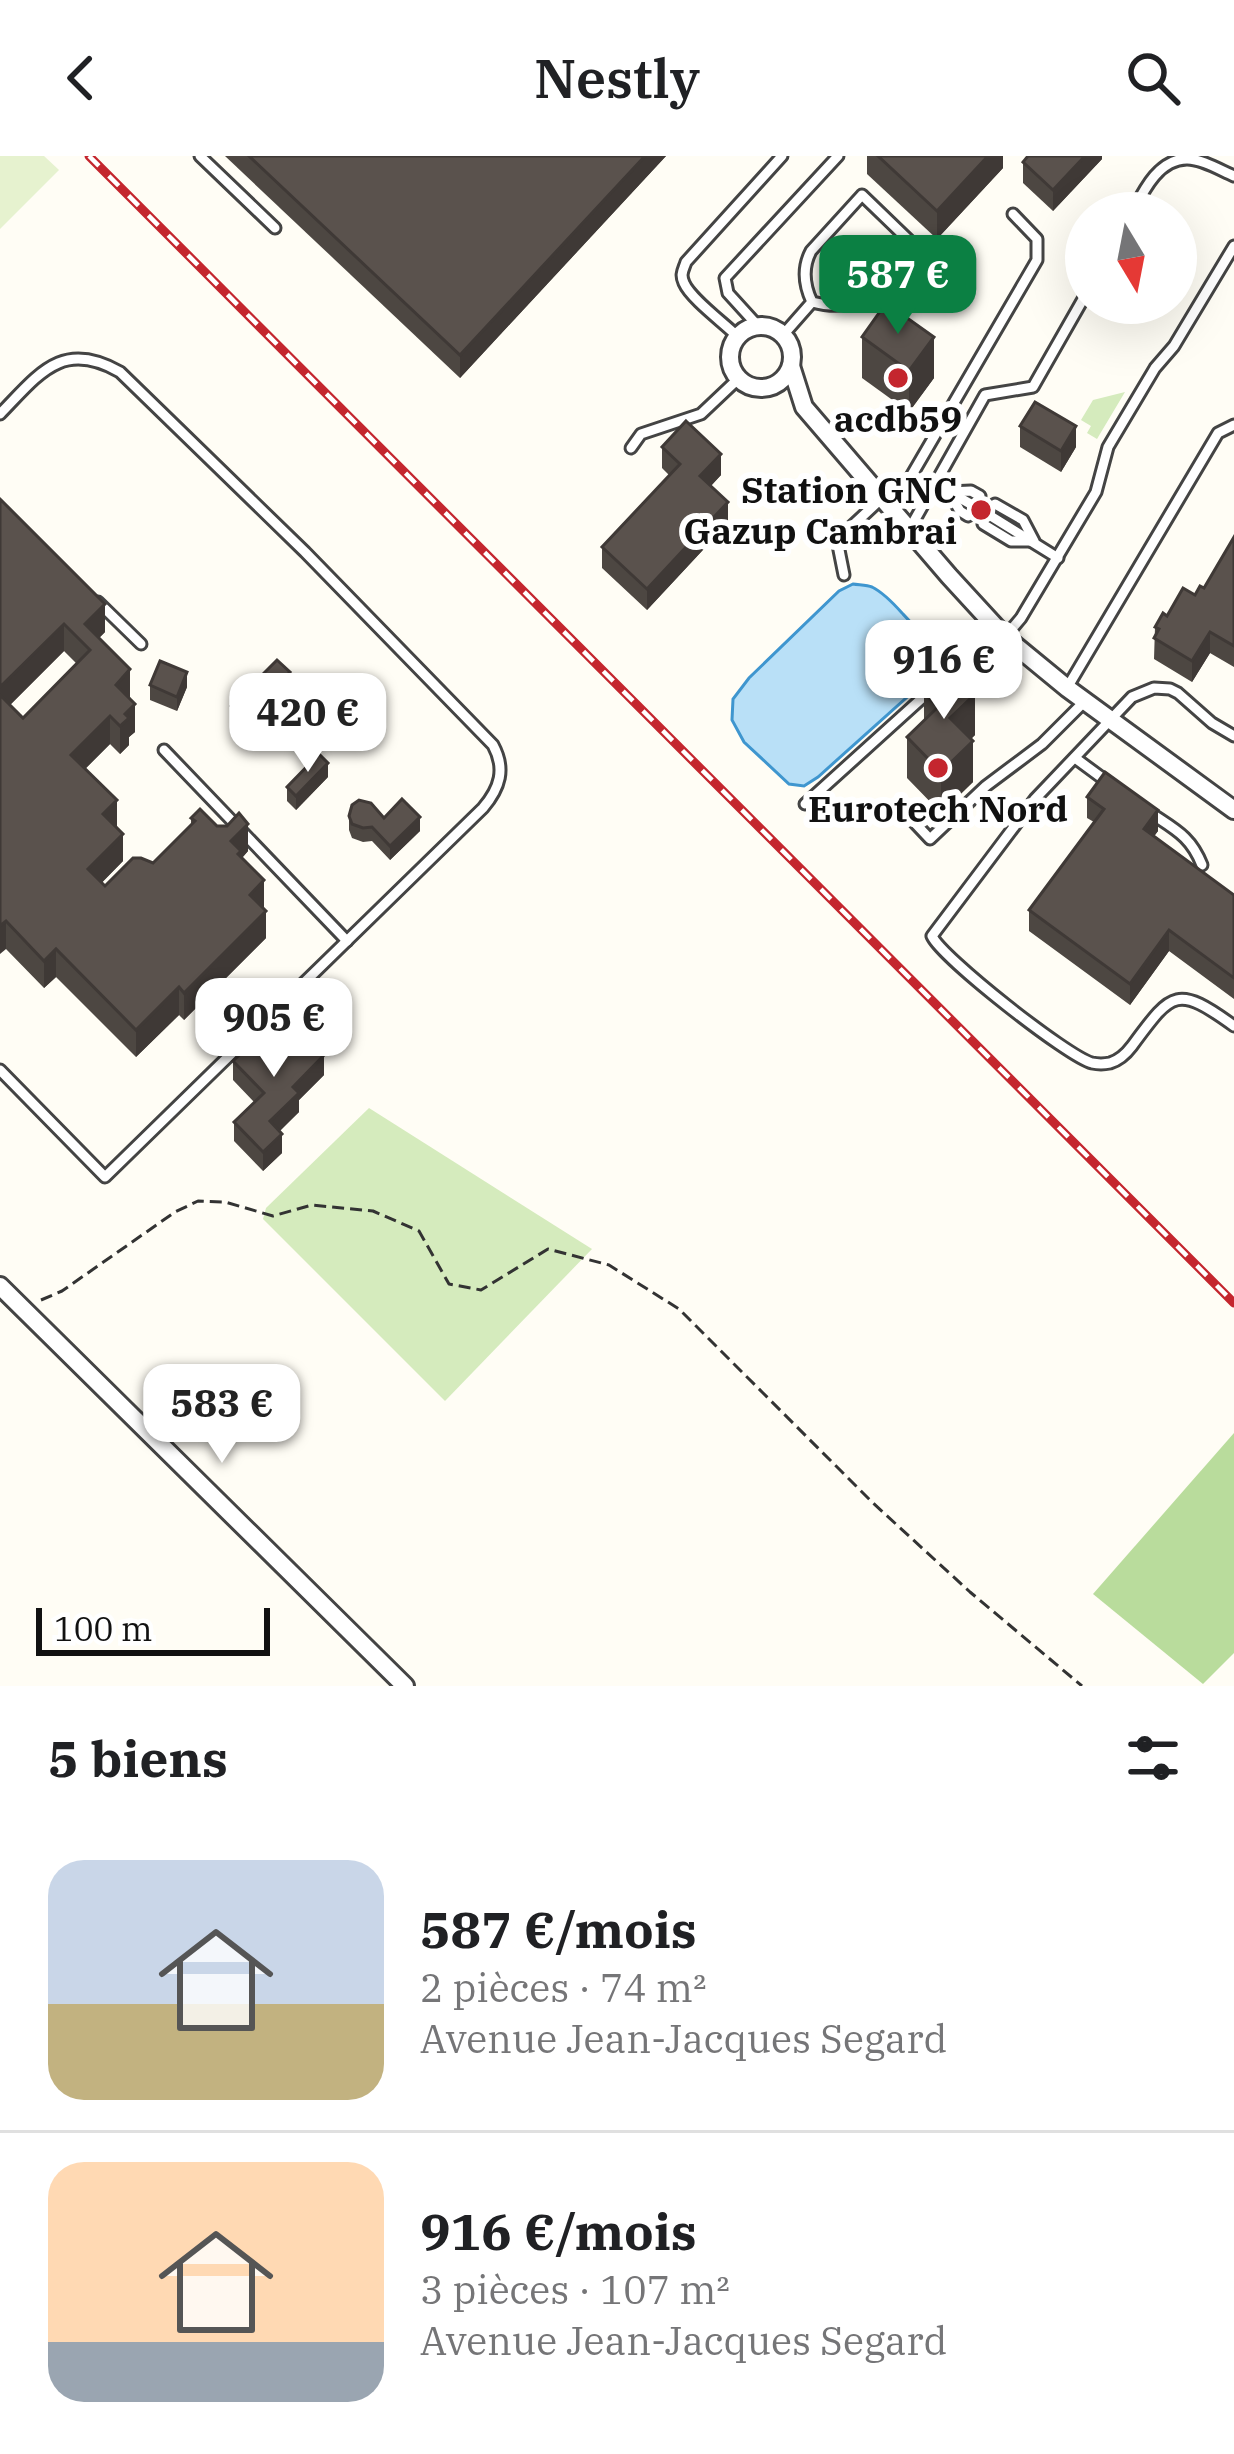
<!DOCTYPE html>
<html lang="fr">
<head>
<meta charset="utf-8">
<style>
  body { margin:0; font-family:"IBM Plex Serif",serif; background:#f2f2f2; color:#202124; height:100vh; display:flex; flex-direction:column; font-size:45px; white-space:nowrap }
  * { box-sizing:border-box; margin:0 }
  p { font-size:39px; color:#757577 }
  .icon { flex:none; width:66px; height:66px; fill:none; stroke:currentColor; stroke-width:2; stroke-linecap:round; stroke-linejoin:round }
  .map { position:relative; height:1530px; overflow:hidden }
  .panel { display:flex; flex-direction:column; background:#fff; flex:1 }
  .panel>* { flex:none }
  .needle { width:78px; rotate:170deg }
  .buttons { position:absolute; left:1065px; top:36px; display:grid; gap:24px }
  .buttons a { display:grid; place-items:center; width:132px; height:132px; border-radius:50%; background:#fff; box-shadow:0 12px 48px #0002; font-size:60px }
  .scale { position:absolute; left:36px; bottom:30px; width:234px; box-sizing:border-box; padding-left:12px; border:6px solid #111; border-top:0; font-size:33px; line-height:42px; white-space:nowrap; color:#111; -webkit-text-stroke:9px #fff; paint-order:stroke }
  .price { position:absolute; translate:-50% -102px; padding:0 27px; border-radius:24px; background:#fff; color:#222; font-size:39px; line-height:78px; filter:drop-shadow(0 3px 6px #0008) }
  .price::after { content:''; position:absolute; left:50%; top:72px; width:36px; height:27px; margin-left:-18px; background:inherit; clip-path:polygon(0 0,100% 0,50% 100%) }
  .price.selected { background:#0b8043; color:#fff }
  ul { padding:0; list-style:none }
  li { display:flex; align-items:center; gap:36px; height:300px; padding:0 48px }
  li+li { border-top:3px solid #e0e0e0 }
  li span { display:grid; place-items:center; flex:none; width:336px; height:240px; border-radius:36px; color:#555 }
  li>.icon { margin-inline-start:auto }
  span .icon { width:144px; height:144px; fill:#fffc; stroke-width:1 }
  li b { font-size:51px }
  h2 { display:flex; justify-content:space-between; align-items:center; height:144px; padding:0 48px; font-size:51px }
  header { display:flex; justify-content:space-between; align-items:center; height:156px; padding:0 48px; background:#fff; font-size:54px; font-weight:600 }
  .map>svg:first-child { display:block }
</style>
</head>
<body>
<header><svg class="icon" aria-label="back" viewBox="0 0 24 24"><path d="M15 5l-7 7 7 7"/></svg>Nestly<svg class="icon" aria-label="search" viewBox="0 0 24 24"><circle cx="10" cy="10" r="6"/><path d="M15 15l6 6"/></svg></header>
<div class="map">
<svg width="1234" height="1530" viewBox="0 0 1234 1530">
  <rect width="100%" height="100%" fill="#fffdf5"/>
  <g fill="#d5ebbd">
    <path d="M1125,236L1097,283L1087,277L1091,270L1081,264L1093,244Z"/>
    <path d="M369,952L592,1093L445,1245L263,1063L266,1052Z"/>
  </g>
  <path fill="#b9dc9c" d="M1234,1277V1497L1203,1528L1093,1438Z"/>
  <path fill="#e6f2cf" d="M0,0H44L59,14L0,73Z"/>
  <path fill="#b9e0f7" stroke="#3f96cf" stroke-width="3" d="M853,428C859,429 867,429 872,431C884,437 894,448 902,457C921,477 941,497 925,525L818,621L804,630L789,628L744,586L732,564L733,543L749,522L839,435Z"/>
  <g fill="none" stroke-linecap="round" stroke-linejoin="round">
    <defs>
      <g id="service">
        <path d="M200,0L275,72"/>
        <path d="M1132,57C1143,36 1158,3 1187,3C1202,3 1220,14 1234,20"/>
        <path d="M758,170L728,137L725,122L838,0"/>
        <path d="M783,179L812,146C864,160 889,129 920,95L862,39L811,95C802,112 804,129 812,146"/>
        <path d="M737,180C724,167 691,143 684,127C680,118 683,115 686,106L782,0"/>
        <path d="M0,258C39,218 62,183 120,216L305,396L493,589C506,613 500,632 483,652L105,1021L0,914"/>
        <path d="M631,292L641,278L701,258L738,223"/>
        <path d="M934,327L974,350"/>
        <path d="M892,353L1037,104V83L1013,58"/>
        <path d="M989,359L1058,402"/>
        <path d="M968,360L960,355L949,336L971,335L980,340"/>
        <path d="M983,368L1011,385H1034L1023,364L995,348"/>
        <path d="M909,374L985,239L1033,231L1086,138"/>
        <path d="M844,419L837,384L882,342"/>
        <path d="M98,446L141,488"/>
        <path d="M1005,481L1021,462L1096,336L1108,291L1155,212L1174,190L1234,90"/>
        <path d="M944,522L997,473"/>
        <path d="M1067,532L1218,277L1234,269"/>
        <path d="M1234,580L1212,567L1178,537L1170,533L1154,532L1132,541L1035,643L932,780C941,801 1068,901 1092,907C1097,908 1105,908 1110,907C1120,904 1126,898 1132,890C1172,836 1176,828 1234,870"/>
        <path d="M164,594L347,785"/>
        <path d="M1075,602L1109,627"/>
        <path d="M805,648L931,534"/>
        <path d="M1152,658C1176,674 1191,681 1202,709"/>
        <path d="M914,666L930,683L986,630L1042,588L1085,545"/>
      </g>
      <g id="minor">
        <circle cx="761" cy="201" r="31"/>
        <path d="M791,210L804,251L949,420L1005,481L1067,532L1234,654"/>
        <path d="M0,1130L405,1530"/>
      </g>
    </defs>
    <use href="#service" stroke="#444" stroke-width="15"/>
    <use href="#minor" stroke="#444" stroke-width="22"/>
    <path stroke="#333" stroke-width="3" stroke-dasharray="12 6" stroke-linecap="butt" d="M41,1144L62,1135L175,1056L198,1045L225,1046L273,1060L312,1049L373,1055L419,1075L449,1128L481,1134L548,1093L609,1109L679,1153L873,1347L970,1436L1082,1530"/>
    <use href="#service" stroke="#fff" stroke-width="9"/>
    <use href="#minor" stroke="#fff" stroke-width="16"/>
    <defs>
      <path id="rail" d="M89,0L1234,1147"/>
    </defs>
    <use href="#rail" stroke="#c4262e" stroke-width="9"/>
    <use href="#rail" stroke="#fff" stroke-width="4.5" stroke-dasharray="14" stroke-linecap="butt"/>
  </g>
  <g fill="#4d4742" fill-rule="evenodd">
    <path d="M225,0H666L460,222Z"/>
    <path d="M867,0H1003V12L937,83L867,18Z"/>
    <path d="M1102,0V3L1053,55L1023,27V6Z"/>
    <path d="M862,181L934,222L909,256L862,222Z"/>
    <path d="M1020,270L1076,291L1061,316L1020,291Z"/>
    <path d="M662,291L721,319L711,330L728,367L647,454L602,412V391L669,319L662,312Z"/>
    <path d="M0,343L105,476L99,482L130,541L135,576L129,581V589L120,598L110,588L85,613L117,671L123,705L101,727L105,730L153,707L191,669V662L217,670L248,695L242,702L264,752L266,782L184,864L179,859L136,901L56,821L44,832L6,793ZM64,495L77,508L23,562L10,549Z"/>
    <path d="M1234,381V511L1210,497L1192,526L1154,503L1155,471L1204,432Z"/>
    <path d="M150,529L187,531L177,555L150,544Z"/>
    <path d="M290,537L244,583L231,571V550Z"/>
    <path d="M924,537L975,579L971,583L973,626L941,657L907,622V581L924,565Z"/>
    <path d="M328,621L296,654L287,645V631Z"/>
    <path d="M1087,641L1158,675L1154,680L1234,739V843L1169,795L1130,849L1029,775V754L1094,666L1087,662Z"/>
    <path d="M349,660L384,662L420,675L390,704L372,685L363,686L352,682L349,674Z"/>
    <path d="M256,893L324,919L299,944V956L279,975L282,997L263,1015L234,985V966L254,946L233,924V905Z"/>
  </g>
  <g fill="#3f3936">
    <path d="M645,0H666L460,222V199Z"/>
    <path d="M988,0H1003V12L937,83V55Z"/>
    <path d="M1085,0H1102V3L1053,55V34Z"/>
    <path d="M934,181V222L909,256V215Z"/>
    <path d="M1076,270V291L1061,316V295Z"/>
    <path d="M721,298V319L700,341V320Z"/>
    <path d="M728,346V367L647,454V433Z"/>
    <path d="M105,448V476L89,492L85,468Z"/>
    <path d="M64,468V495L0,559V531Z"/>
    <path d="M1210,476V497L1192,526V505Z"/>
    <path d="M130,513V541L116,557V529Z"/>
    <path d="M187,516V531L177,555V541Z"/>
    <path d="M290,516V537L244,583V562Z"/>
    <path d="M975,538V579L950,603V562Z"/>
    <path d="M135,548V576L129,581V589L120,598V570L125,558Z"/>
    <path d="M110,560V588L71,627V599Z"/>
    <path d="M973,585V626L941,657V616Z"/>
    <path d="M328,607V621L296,654V640Z"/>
    <path d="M117,644V672L103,658Z"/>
    <path d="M1158,654V675L1144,694V673Z"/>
    <path d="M420,661V675L390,704V690Z"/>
    <path d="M248,668V695L241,703L231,685Z"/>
    <path d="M123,678V705L88,741V713Z"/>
    <path d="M264,724V752L250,739Z"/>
    <path d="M266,755V782L184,864V837Z"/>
    <path d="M6,765V793L0,798V770Z"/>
    <path d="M1169,774V795L1130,849V828Z"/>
    <path d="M56,793V821L44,832V805Z"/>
    <path d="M179,831V859L136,901V874Z"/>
    <path d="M324,899V919L299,944V956L270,985V965L293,931Z"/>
    <path d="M282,978V997L263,1015V996Z"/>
  </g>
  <g fill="#5a524d" stroke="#3f3936" stroke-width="3">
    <path d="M249,0H645L460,199Z"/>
    <path d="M878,0H988L937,55Z"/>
    <path d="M1028,0H1085L1053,34L1023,6Z"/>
    <path d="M886,147L934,181L909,215L862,181Z"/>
    <path d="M1035,246L1076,270L1061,295L1020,270Z"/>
    <path d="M686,265L721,298L700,320L728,346L647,433L602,391L680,308L662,291Z"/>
    <path d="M0,343L105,448L85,468L130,513L116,529L135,548L125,558L129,562L120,570L110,560L71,599L117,644L103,658L123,678L88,713L105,730L133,702H141L153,707L195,665L191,662L200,653L217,670H227L239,657L248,668L231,685L241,695L238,698L264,724L250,739L266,755L184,837L179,831L136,874L56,793L44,805L6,765L0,770V539L23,562L90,494L64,468L0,531Z"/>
    <path d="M1234,381V490L1210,476L1192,505L1154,482L1159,473L1155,471L1163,457L1167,460L1183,432L1195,439L1200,430L1204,432Z"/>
    <path d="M277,504L290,516L244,562L231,550Z"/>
    <path d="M160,505L187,516L177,541L150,529Z"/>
    <path d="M950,512L975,538L950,562L973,585L941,616L907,581L938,551L924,537Z"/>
    <path d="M319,598L328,607L296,640L287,631Z"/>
    <path d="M1105,616L1158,654L1144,673L1234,739V822L1169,774L1130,828L1029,754L1104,653L1087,641Z"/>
    <path d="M402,643L420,661L390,690L372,671L363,672L352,668L349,660L352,649L359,644L371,647L384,662Z"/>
    <path d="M293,868L324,899L293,931L299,937L270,965L282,978L263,996L234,966L264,937L233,905L251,888L256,893L280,869L286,875Z"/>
  </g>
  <g fill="#c4262e" stroke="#fff" stroke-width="4.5">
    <circle cx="898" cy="222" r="12"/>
    <circle cx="981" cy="354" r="12"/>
    <circle cx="938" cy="612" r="12"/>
  </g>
  <g text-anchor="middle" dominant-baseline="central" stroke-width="12" stroke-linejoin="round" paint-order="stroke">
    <g font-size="36" font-weight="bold" fill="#111" stroke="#fff">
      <text x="898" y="262">acdb59</text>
      <text x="957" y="333" text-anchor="end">Station GNC<tspan x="957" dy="41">Gazup Cambrai</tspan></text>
      <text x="938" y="652">Eurotech Nord</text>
    </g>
  </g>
</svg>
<div class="buttons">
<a><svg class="needle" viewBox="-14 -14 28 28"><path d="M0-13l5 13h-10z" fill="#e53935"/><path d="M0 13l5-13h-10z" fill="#757577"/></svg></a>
</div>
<div class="scale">100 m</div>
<b class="price selected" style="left:898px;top:181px">587 €</b>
<b class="price" style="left:944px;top:566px">916 €</b>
<b class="price" style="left:308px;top:619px">420 €</b>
<b class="price" style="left:274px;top:924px">905 €</b>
<b class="price" style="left:222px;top:1310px">583 €</b>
</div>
<section class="panel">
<h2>5 biens<svg class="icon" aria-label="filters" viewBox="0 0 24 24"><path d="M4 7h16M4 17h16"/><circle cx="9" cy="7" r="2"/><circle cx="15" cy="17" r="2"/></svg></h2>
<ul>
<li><span style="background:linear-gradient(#c9d6e8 60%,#c2b280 0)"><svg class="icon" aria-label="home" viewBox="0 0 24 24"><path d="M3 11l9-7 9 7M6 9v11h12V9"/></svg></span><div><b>587 €/mois</b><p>2 pièces · 74 m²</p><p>Avenue Jean-Jacques Segard</p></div></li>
<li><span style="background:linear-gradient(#ffd9b3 75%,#9aa5b1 0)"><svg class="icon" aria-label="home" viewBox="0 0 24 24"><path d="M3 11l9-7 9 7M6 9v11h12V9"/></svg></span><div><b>916 €/mois</b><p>3 pièces · 107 m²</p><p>Avenue Jean-Jacques Segard</p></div></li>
</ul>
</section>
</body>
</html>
